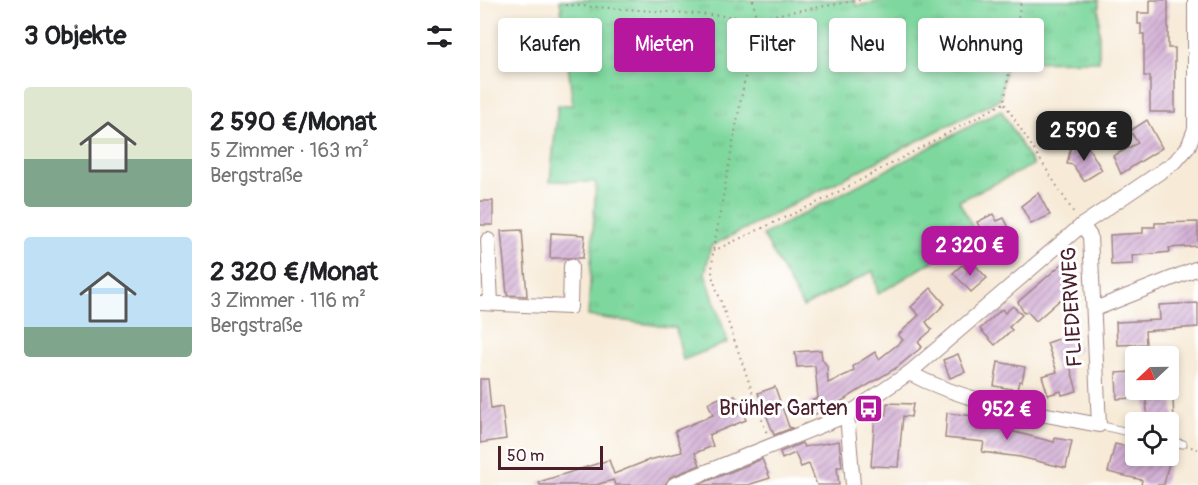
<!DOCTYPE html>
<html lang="de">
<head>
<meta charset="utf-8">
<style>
  body { margin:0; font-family:Pangolin,sans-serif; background:#f6f6f6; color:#202124; height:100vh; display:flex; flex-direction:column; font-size:22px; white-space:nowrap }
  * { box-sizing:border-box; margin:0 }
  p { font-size:20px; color:#757577 }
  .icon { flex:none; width:33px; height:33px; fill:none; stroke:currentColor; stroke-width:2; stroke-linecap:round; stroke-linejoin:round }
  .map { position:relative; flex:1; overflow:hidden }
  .sheet { display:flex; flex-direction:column; background:#fff; width:480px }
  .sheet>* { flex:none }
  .guide { position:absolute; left:18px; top:18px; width:570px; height:54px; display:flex; gap:12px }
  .needle { width:39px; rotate:248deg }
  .tools { position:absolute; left:645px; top:346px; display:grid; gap:12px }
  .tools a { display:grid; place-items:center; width:54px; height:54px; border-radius:6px; background:#fff; box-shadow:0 3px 9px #0003; font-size:30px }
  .scale { position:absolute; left:18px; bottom:15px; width:105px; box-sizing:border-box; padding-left:6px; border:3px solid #4a1f2b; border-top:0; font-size:16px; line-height:21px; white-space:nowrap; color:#4a1f2b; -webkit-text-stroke:4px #fff; paint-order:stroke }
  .price { position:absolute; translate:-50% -51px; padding:0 14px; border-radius:12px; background:#b5179e; color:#fff; font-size:20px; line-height:39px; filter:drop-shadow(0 2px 3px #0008) }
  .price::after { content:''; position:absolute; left:50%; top:36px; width:18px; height:14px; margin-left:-9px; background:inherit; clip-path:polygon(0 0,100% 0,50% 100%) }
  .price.on { background:#222; color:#fff }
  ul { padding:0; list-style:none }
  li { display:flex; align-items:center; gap:18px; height:150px; padding:0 24px }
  li span { display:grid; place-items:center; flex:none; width:168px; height:120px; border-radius:6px; color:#555 }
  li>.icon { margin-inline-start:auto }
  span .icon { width:72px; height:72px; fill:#fffc; stroke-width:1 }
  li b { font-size:26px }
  h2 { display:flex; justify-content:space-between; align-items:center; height:72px; padding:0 24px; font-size:26px }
  .pill { padding:0 21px; border-radius:6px; background:#fff; box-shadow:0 3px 9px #0003; font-size:21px; line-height:54px }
  .pill.on { background:#b5179e; color:#fff }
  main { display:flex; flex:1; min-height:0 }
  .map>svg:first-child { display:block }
</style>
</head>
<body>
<main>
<section class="sheet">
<h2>3 Objekte<svg class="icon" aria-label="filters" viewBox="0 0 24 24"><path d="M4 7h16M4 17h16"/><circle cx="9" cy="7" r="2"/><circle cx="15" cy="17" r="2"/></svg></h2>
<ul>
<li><span style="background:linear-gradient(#dfe7d0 60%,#7fa58c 0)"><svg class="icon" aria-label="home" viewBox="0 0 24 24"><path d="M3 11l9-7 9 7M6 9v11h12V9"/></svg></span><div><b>2 590 €/Monat</b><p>5 Zimmer · 163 m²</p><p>Bergstraße</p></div></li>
<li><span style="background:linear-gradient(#bfe0f5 75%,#7fa58c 0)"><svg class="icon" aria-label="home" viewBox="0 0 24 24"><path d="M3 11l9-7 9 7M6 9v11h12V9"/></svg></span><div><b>2 320 €/Monat</b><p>3 Zimmer · 116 m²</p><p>Bergstraße</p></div></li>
</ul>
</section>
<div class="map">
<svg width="718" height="485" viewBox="0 0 718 485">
  <defs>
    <pattern id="grass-tufts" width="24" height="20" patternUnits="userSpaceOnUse" patternTransform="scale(1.5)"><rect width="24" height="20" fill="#7ed89e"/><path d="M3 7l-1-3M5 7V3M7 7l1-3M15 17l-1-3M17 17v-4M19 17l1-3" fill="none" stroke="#6eb988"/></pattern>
    <pattern id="building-hatch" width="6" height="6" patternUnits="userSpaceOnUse" patternTransform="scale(1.5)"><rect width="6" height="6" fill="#d4b1d6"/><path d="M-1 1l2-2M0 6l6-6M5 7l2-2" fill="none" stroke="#ae8fae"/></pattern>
  </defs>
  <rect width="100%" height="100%" fill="#fff"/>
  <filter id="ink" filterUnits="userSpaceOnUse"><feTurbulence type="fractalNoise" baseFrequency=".0167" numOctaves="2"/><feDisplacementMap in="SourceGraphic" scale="12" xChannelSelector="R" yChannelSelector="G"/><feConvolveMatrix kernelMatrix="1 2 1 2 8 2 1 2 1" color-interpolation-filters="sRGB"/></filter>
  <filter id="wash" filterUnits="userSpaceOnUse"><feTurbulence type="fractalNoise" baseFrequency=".008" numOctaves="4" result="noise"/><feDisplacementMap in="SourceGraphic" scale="24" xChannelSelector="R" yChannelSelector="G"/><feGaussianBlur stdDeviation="1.35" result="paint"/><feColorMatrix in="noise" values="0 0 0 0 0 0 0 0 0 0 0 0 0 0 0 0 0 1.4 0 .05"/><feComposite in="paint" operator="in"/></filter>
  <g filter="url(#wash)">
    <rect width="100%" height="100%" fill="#f7ebd8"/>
    <g fill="url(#grass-tufts)" stroke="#647c64" stroke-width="1.5">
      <path d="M80,0H375L376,6L408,0H619V61L527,62L520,99L231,246L225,273L248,342L203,360L196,328L108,316L116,182L70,181L78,105H93Z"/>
      <path d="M521,110L553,165L479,201L497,235L398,294L393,271L323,307L283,235Z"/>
    </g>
    <g id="blocks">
      <g fill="url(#building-hatch)">
        <path d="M670,0H688V48H695V112H670V76H664V34H661V24H658V13H670Z"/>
        <path d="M667,120L682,148L641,174L633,156L658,143L650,131Z"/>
        <path d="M607,145L622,170L604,181L593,165L587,164L591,146L602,148Z"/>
        <path d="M558,193L570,215L551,224L541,206Z"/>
        <rect x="0" y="201" width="13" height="24"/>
        <path d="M513,214L517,221L524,218L532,234L509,245L497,222Z"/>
        <path d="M718,222V246L689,248L690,252L652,256L653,264L631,265L630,235L663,233V227H675V223Z"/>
        <path d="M42,230L47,296L27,295L21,231Z"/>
        <path d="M71,233L105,235L103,258H70Z"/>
        <path d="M582,264L599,283L556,321L547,311L544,313L538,302Z"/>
        <path d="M482,265L488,271L495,265L507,278L491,292L473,273Z"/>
        <path d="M451,288L465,304L446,322L452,330L438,342L442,347L416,368L352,407L333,415L329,402L338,398L335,366L317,367L315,352L341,350L342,359L347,366L348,383L374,371L373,366L395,352L399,359L423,340L418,335L439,315L431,307Z"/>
        <path d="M718,303V327L665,331L666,344L637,345L636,322L680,320L679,305Z"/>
        <path d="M533,306L542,315L529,327L532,330L515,345L500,329L522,309L525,313Z"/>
        <path d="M593,334L599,351L587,355L597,391L582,395L581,391L568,395L562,376L577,372L567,343Z"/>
        <path d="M478,354L485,372L470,378L463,360Z"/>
        <path d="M518,362L545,367L542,382L539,381L537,390L514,386Z"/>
        <path d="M652,372L654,398L637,399L636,373Z"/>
        <path d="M0,379H8L11,409L22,407L26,439L0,443Z"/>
        <path d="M295,387L309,427L312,428L294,435L278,393Z"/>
        <path d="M244,396L245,400L255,396L266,420L229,435L233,446L215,453L220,465L190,477L185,485H135L133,480L116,485H60L59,482L129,460L134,474L169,460L202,452L195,431L233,415L228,403Z"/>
        <path d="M693,397L694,423H668L666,399Z"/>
        <path d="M407,403L433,404L431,417L423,416L418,467L391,466L395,415H406Z"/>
        <path d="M467,413L494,416V421L530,424V431L574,442L575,438L592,441L586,468L540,457L502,452L504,442L465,438Z"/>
        <path d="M359,441L362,467H357L359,485H337L329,464L321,467L315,453L302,459L300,452L322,443L324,447Z"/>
        <path d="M635,444L653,448L651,455L689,462L684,485H661L662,480L628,472Z"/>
        <path d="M282,459L290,478L268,485H218Z"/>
      </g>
    </g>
  </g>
  <g filter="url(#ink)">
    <use href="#blocks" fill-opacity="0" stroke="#a08582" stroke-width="1.5"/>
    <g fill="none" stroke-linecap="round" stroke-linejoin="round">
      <defs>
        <g id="service">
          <path d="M619,425L656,434"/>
          <path d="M688,441L703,444"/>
        </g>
        <g id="minor">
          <path d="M8,240L11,303"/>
          <path d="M0,303L90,307L91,266"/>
          <path d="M615,309L718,268"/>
          <path d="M429,373C488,404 555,412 619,425L610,236L602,225"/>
          <path d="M367,415L373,485"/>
          <path d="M194,485L367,415L429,373L602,225L695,162L708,147L715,129V0"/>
        </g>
      </defs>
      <use href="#service" stroke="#a08582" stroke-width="9"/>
      <use href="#minor" stroke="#a08582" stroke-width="16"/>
      <g stroke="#a08582" stroke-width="2" stroke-dasharray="1.5 4.5" stroke-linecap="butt">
        <path d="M273,0L276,18L233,251L232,276L287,434"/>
        <path d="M86,5L276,18L380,0"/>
        <path d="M525,104L594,213"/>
        <path d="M233,251L347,198L524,103L541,0"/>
        <path d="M711,447L718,449"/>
      </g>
      <use href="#service" stroke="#fff" stroke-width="7"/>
      <use href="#minor" stroke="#fff" stroke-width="14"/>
    </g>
  </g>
  <defs>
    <symbol id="bus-square" viewBox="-11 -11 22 22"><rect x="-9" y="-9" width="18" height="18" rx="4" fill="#b5179e" stroke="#fff"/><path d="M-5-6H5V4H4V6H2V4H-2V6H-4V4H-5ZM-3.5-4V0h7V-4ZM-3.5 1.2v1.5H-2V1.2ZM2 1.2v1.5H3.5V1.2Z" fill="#fff"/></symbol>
  </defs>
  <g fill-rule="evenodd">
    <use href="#bus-square" x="372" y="392" width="33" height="33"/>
  </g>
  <g text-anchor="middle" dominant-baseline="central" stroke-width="6" stroke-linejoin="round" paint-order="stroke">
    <g font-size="21" fill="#4a1f2b" stroke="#fff">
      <text transform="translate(592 307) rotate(-93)">FLIEDERWEG</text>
    </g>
    <g font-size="21" fill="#4a1f2b" stroke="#fff" text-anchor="end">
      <text x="368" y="408">Brühler Garten</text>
    </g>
  </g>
</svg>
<div class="tools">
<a><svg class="needle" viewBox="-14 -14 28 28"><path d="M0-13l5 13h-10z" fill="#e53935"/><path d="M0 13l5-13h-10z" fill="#757577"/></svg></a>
<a><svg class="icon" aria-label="locate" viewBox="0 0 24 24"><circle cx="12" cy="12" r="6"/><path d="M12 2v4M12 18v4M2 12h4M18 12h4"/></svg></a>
</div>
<div class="scale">50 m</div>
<b class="price on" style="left:604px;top:162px">2 590 €</b>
<b class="price" style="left:490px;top:277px">2 320 €</b>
<b class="price" style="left:527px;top:441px">952 €</b>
<div class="guide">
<a class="pill">Kaufen</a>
<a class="pill on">Mieten</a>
<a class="pill">Filter</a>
<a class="pill">Neu</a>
<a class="pill">Wohnung</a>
</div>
</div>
</main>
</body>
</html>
